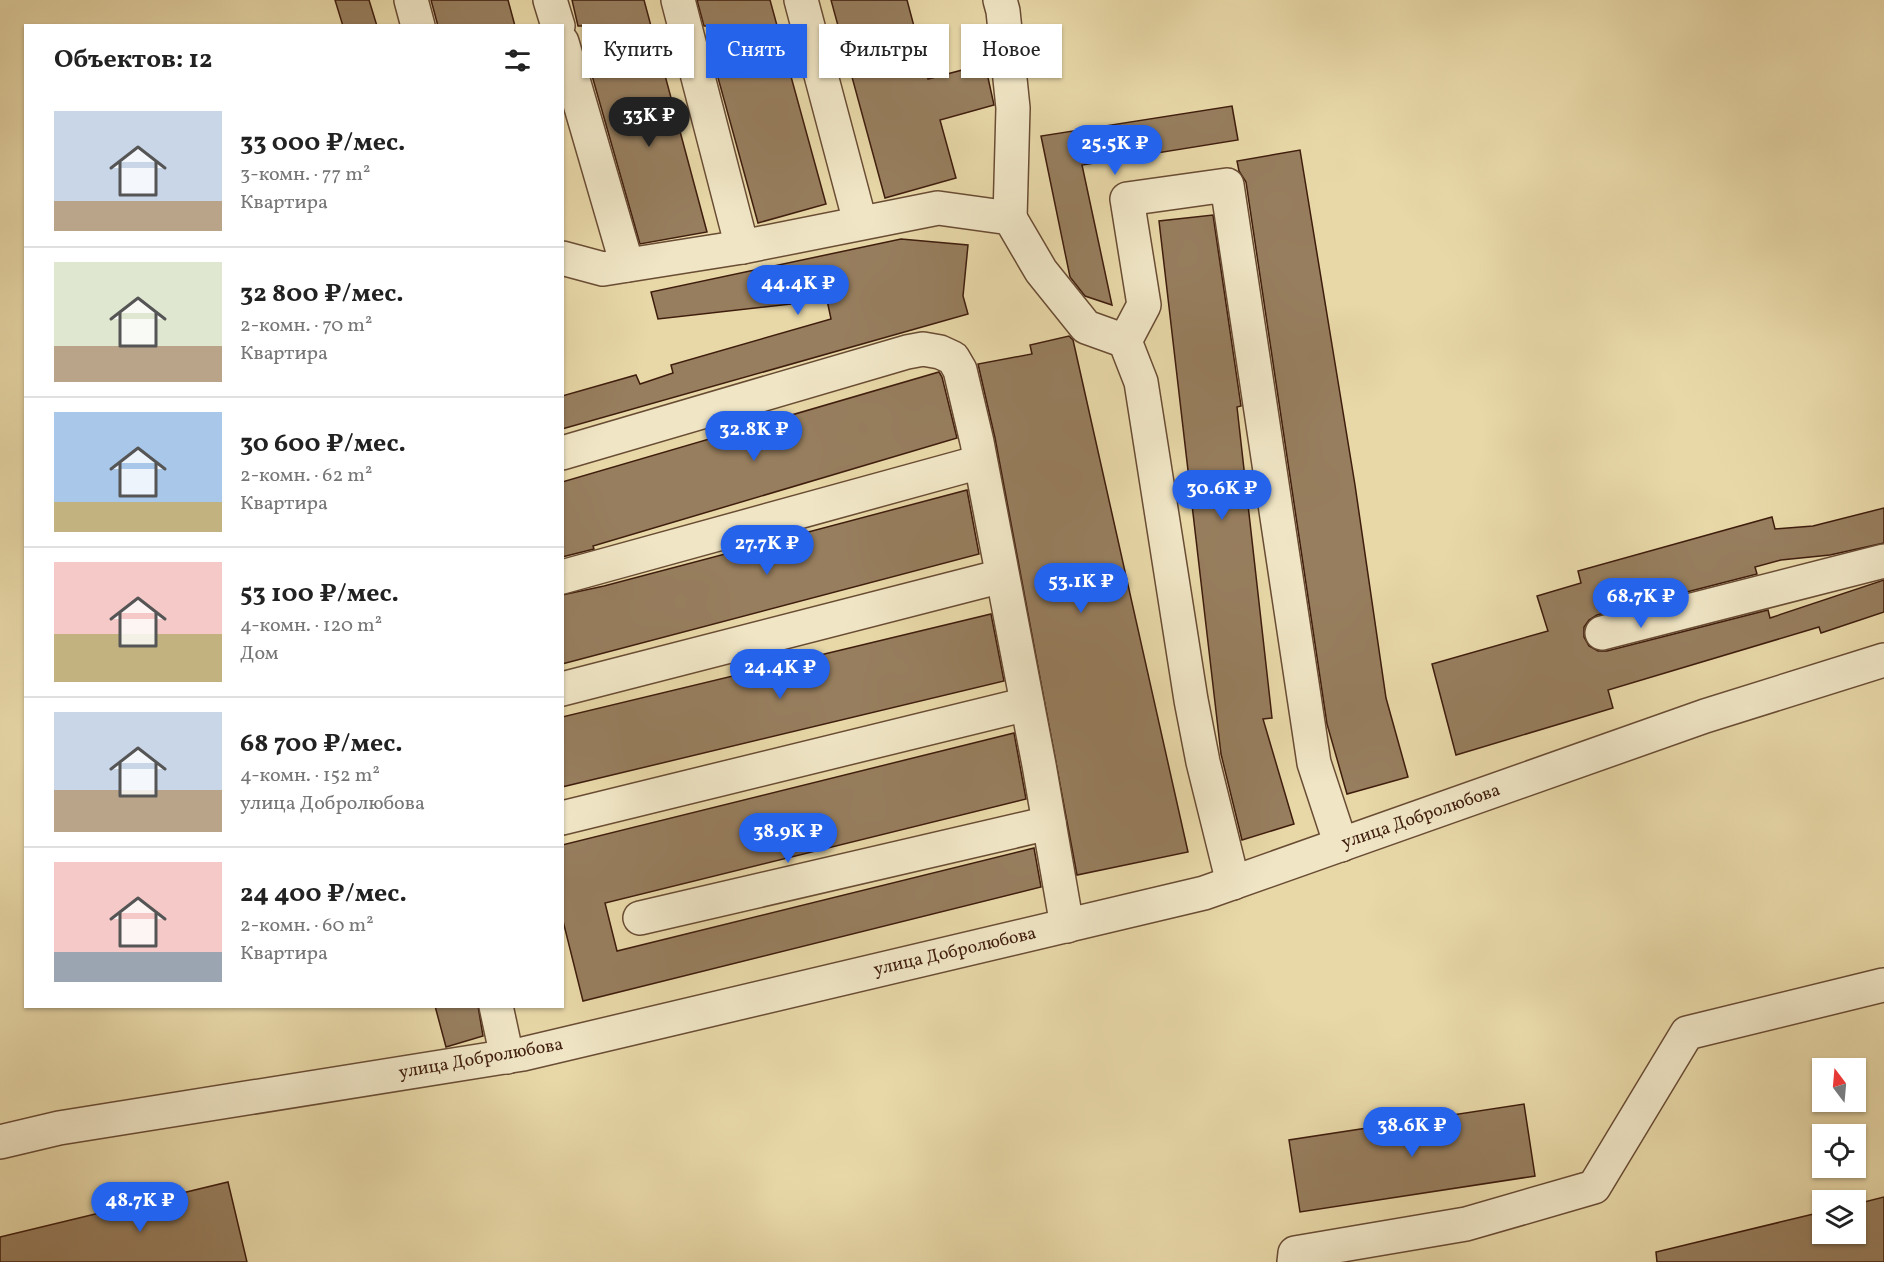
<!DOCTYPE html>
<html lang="ru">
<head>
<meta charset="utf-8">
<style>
  body { margin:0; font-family:Vollkorn,serif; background:#f2f2f2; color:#222; height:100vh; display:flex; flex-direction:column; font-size:22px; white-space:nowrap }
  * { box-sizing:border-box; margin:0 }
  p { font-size:20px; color:#767676 }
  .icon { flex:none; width:33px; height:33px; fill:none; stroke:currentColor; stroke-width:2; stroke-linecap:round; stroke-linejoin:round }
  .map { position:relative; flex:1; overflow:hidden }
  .panel { position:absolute; left:24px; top:24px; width:540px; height:984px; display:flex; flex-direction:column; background:#fff; border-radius:0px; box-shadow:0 2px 4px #0004 }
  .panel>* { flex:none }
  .top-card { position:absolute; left:582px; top:24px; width:570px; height:54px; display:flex; gap:12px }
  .needle { width:39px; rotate:344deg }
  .controls { position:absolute; left:1812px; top:1058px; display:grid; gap:12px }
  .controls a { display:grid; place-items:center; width:54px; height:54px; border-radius:0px; background:#fff; box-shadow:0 2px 4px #0004; font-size:30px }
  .price { position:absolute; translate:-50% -51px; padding:0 14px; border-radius:21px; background:#2563eb; color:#fff; font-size:20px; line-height:39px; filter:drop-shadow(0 2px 3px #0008) }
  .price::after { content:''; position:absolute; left:50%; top:36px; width:18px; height:14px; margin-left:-9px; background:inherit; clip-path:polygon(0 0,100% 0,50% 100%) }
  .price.active { background:#222; color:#fff }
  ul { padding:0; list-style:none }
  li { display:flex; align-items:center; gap:18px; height:150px; padding:0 30px }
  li+li { border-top:2px solid #e0e0e0 }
  li span { display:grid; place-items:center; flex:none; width:168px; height:120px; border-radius:0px; color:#555 }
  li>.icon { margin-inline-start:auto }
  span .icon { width:72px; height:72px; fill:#fffc; stroke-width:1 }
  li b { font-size:26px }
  h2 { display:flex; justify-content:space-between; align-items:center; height:72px; padding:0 30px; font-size:26px }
  .tag { padding:0 21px; border-radius:0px; background:#fff; box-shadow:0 2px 4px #0004; font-size:21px; line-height:54px }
  .tag.active { background:#2563eb; color:#fff }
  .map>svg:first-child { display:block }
</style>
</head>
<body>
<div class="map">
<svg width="1884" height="1262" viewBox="0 0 1884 1262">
  <rect width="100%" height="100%" fill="#e8d8a8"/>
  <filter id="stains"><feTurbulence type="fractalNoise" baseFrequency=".00333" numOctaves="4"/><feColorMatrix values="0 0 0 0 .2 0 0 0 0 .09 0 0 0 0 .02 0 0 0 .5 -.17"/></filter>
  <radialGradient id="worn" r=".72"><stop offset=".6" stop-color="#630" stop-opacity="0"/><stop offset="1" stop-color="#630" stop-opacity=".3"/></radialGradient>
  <g fill="#977e5e" stroke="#3f1d0d" stroke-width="1.5">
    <path d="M335,0H369L377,26H343Z"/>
    <path d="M431,0H508L515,26H438Z"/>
    <path d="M572,0H644L651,26H578Z"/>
    <path d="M697,0H770L826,204L758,223L709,45L708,26H704Z"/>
    <path d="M831,0H907L928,79L985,64L994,105L940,120L956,178L885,198Z"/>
    <path d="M659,53L707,232L640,244L589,65Z"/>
    <path d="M1232,106L1238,140L1082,165L1112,305L1085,296L1070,277L1041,136Z"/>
    <path d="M1300,150L1355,485L1386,698L1408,777L1347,794L1327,724L1246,182L1239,171L1237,161Z"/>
    <path d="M1213,215L1241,406L1237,407L1272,718L1263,719L1294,824L1242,840L1221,754L1159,221Z"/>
    <path d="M901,239L968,245L963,296L968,314L562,429V396L636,375L640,384L673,373L671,365L831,319L827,300L658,319L651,292Z"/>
    <path d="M1069,336L1073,340L1188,852L1077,875L995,438L978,364L1032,354L1030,345Z"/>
    <path d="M939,372L942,377L957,438L593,546L594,549L562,557V482Z"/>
    <path d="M967,490L979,554L562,664V595L604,586Z"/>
    <path d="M1884,508V543L1830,555L1781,560L1755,567L1757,574L1597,615L1589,620L1584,627V637L1589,646L1598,651H1607L1768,610L1770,618L1884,580V612L1821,633L1819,627L1608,690L1613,708L1456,755L1432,664L1548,631L1537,596L1581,583L1578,571L1772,517L1775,529L1813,526Z"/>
    <path d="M991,614L1004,681L562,787V717Z"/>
    <path d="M1014,733L1026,799L605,903L617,951L1034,848L1041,887L583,1001L562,917V845Z"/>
    <path d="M435,1006H478L483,1036L446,1047Z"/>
    <path d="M1524,1104L1535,1176L1300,1212L1289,1140Z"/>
    <path d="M228,1182L247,1262H0V1237Z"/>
    <path d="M1884,1197V1262H1657L1656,1252L1822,1212V1233H1856V1204Z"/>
  </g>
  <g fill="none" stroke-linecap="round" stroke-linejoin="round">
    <defs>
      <g id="minor">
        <path d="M411,0L418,26"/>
        <path d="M550,0L558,26"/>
        <path d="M678,0L742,247"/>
        <path d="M801,0L860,222"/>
        <path d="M1000,0L1003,11L1013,108L1010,218"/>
        <path d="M562,42L627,265"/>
        <path d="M562,258L603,269L742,247L938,208L1010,218L1041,271L1086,327L1125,341L1141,382L1191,700L1203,762L1233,883"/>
        <path d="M1125,341L1144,305L1127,199L1227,185L1314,763L1341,845"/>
        <path d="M562,453L907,352L923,349L940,352L953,358L960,370L977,442L1039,765L1067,926"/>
        <path d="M562,577L980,462"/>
        <path d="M1602,633L1884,561"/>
        <path d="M562,689L1002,576"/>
        <path d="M562,818L1027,704"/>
        <path d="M640,918L1049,823"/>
        <path d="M496,1006L507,1057"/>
        <path d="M0,1142L59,1128L523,1054L1204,893L1705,716L1884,660"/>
        <path d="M1294,1262L1295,1253L1466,1224L1594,1187L1687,1033L1883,985"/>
      </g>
    </defs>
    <use href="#minor" stroke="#694c34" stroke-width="36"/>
    <use href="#minor" stroke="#f0e6c6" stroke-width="33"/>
  </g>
  <g text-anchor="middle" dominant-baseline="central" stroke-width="6" stroke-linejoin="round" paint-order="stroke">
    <g font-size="18" fill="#3f1d0d" stroke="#f0e6c6">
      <text transform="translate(1421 817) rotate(-19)">улица Добролюбова</text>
      <text transform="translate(955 952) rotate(-13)">улица Добролюбова</text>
      <text transform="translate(481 1059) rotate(-10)">улица Добролюбова</text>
    </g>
  </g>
  <rect width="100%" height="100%" filter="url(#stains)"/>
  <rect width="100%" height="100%" fill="url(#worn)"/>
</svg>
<div class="controls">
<a><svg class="needle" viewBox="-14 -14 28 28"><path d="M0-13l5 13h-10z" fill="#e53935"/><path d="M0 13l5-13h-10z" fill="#767676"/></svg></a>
<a><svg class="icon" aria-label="locate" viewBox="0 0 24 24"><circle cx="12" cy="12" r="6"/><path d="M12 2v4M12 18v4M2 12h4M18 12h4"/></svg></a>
<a><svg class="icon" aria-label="layers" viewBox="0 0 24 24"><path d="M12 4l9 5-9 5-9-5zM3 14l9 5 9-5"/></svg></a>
</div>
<b class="price active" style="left:649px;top:148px">33K ₽</b>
<b class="price" style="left:1115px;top:176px">25.5K ₽</b>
<b class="price" style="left:798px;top:316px">44.4K ₽</b>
<b class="price" style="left:754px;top:462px">32.8K ₽</b>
<b class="price" style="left:1222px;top:521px">30.6K ₽</b>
<b class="price" style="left:767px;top:576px">27.7K ₽</b>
<b class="price" style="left:1081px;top:614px">53.1K ₽</b>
<b class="price" style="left:1641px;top:629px">68.7K ₽</b>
<b class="price" style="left:780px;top:700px">24.4K ₽</b>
<b class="price" style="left:788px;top:864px">38.9K ₽</b>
<b class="price" style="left:1412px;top:1158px">38.6K ₽</b>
<b class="price" style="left:140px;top:1233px">48.7K ₽</b>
<div class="top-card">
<a class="tag">Купить</a>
<a class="tag active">Снять</a>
<a class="tag">Фильтры</a>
<a class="tag">Новое</a>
</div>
<section class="panel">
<h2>Объектов: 12<svg class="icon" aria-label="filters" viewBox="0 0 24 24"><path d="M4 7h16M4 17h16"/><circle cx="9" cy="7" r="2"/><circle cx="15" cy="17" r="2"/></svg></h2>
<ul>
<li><span style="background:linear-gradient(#c9d6e8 75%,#b9a48a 0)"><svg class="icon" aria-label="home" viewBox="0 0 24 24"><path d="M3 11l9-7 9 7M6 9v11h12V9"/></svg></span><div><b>33 000 ₽/мес.</b><p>3-комн. · 77 m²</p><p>Квартира</p></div></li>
<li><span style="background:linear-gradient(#dfe7d0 70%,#b9a48a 0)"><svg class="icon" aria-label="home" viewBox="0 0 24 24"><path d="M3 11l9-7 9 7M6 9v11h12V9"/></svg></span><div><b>32 800 ₽/мес.</b><p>2-комн. · 70 m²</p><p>Квартира</p></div></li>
<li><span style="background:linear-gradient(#a9c7e8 75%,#c2b280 0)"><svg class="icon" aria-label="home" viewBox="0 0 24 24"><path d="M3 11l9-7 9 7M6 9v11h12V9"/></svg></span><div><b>30 600 ₽/мес.</b><p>2-комн. · 62 m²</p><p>Квартира</p></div></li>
<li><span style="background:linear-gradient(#f6c9c9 60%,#c2b280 0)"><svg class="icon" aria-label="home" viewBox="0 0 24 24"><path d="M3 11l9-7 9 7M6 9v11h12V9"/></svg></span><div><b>53 100 ₽/мес.</b><p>4-комн. · 120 m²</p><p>Дом</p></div></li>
<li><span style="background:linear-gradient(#c9d6e8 65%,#b9a48a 0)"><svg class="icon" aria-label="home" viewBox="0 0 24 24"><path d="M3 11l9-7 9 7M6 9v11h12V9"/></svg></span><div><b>68 700 ₽/мес.</b><p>4-комн. · 152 m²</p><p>улица Добролюбова</p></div></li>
<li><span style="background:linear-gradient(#f6c9c9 75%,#9aa5b1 0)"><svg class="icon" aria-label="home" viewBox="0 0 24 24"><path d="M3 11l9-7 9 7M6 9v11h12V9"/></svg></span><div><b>24 400 ₽/мес.</b><p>2-комн. · 60 m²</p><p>Квартира</p></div></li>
</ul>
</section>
</div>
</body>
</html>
